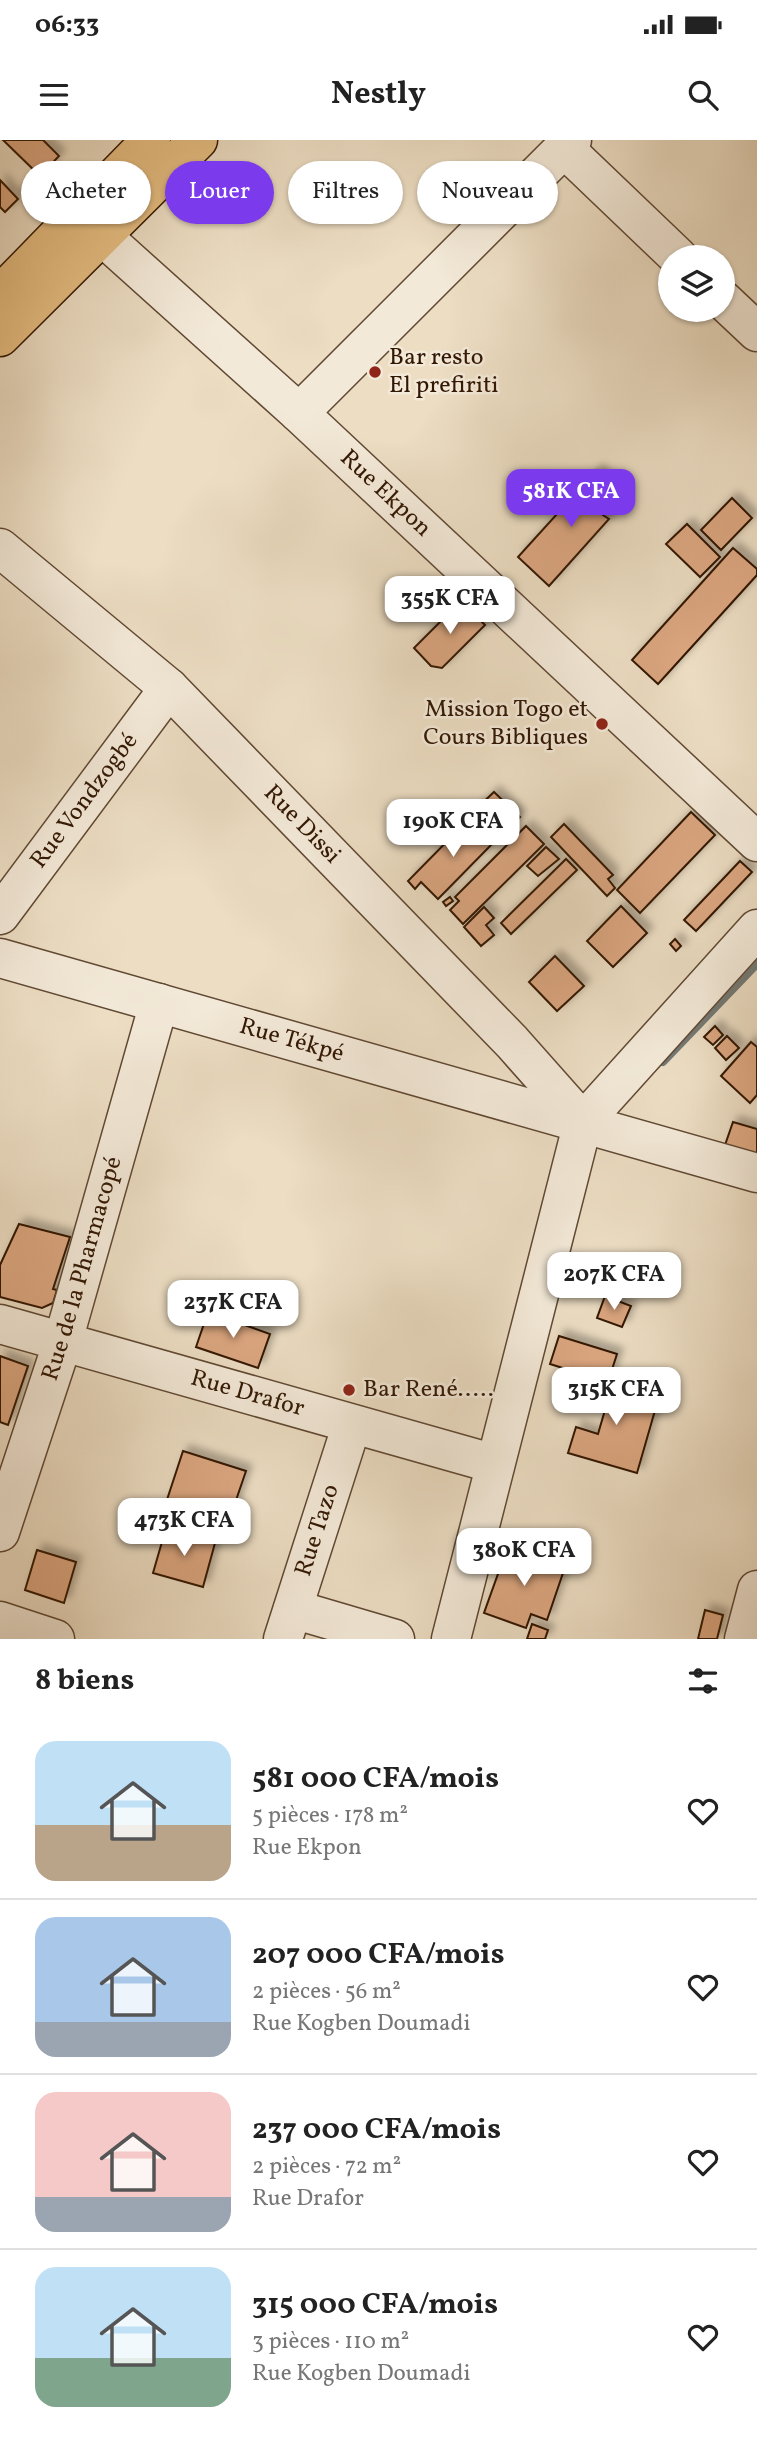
<!DOCTYPE html>
<html lang="fr">
<head>
<meta charset="utf-8">
<style>
  body { margin:0; font-family:Vollkorn,serif; background:#f2f2f2; color:#222; height:100vh; display:flex; flex-direction:column; font-size:26px; white-space:nowrap }
  * { box-sizing:border-box; margin:0 }
  p { font-size:23px; color:#767676 }
  .icon { flex:none; width:38px; height:38px; fill:none; stroke:currentColor; stroke-width:2; stroke-linecap:round; stroke-linejoin:round }
  .map { position:relative; height:1499px; overflow:hidden }
  .side { display:flex; flex-direction:column; background:#fff; flex:1 }
  .side>* { flex:none }
  .top-card { position:absolute; left:21px; top:21px; width:716px; height:63px; display:flex; gap:14px }
  .buttons { position:absolute; left:658px; top:105px; display:grid; gap:14px }
  .buttons a { display:grid; place-items:center; width:77px; height:77px; border-radius:50%; background:#fff; box-shadow:0 2px 5px #0004; font-size:35px }
  .price { position:absolute; translate:-50% -60px; padding:0 16px; border-radius:14px; background:#fff; color:#222; font-size:23px; line-height:46px; filter:drop-shadow(0 2px 4px #0008) }
  .price::after { content:''; position:absolute; left:50%; top:42px; width:21px; height:16px; margin-left:-10px; background:inherit; clip-path:polygon(0 0,100% 0,50% 100%) }
  .price.selected { background:#7c3aed; color:#fff }
  ul { padding:0; list-style:none }
  li { display:flex; align-items:center; gap:21px; height:175px; padding:0 35px }
  li+li { border-top:2px solid #e0e0e0 }
  li span { display:grid; place-items:center; flex:none; width:196px; height:140px; border-radius:21px; color:#555 }
  li>.icon { margin-inline-start:auto }
  span .icon { width:84px; height:84px; fill:#fffc; stroke-width:1 }
  li b { font-size:30px }
  h2 { display:flex; justify-content:space-between; align-items:center; height:84px; padding:0 35px; font-size:30px }
  .tag { padding:0 24px; border-radius:32px; background:#fff; box-shadow:0 2px 5px #0004; font-size:24px; line-height:63px }
  .tag.selected { background:#7c3aed; color:#fff }
  .status { display:flex; justify-content:space-between; align-items:center; height:49px; padding:0 35px; background:#fff; direction:ltr }
  .status svg { height:19px; fill:currentColor }
  header { display:flex; justify-content:space-between; align-items:center; height:91px; padding:0 35px; background:#fff; font-size:32px; font-weight:700 }
  .map>svg:first-child { display:block }
</style>
</head>
<body>
<div class="status"><b>06:33</b><svg viewBox="0 0 49 12"><path d="M0 12V9h3v3zM5 12V6h3v6zM10 12V3h3v9zM15 12V0h3v12zM26 1h20v11H26zM47 4h2v5h-2z"/></svg></div>
<header><svg class="icon" aria-label="menu" viewBox="0 0 24 24"><path d="M4 6h16M4 12h16M4 18h16"/></svg>Nestly<svg class="icon" aria-label="search" viewBox="0 0 24 24"><circle cx="10" cy="10" r="6"/><path d="M15 15l6 6"/></svg></header>
<div class="map">
<svg width="757" height="1499" viewBox="0 0 757 1499">
  <defs>
    <filter id="shadow"><feDropShadow dx="6" dy="-6" stdDeviation="3.5" flood-color="#0004"/></filter>
  </defs>
  <rect width="100%" height="100%" fill="#ecddc3"/>
  <filter id="stains"><feTurbulence type="fractalNoise" baseFrequency=".00286" numOctaves="4"/><feColorMatrix values="0 0 0 0 .2 0 0 0 0 .09 0 0 0 0 .02 0 0 0 .5 -.17"/></filter>
  <radialGradient id="worn" r=".72"><stop offset=".6" stop-color="#630" stop-opacity="0"/><stop offset="1" stop-color="#630" stop-opacity=".3"/></radialGradient>
  <g fill="none" stroke-linecap="round" stroke-linejoin="round">
    <path stroke="#737874" stroke-width="8" d="M663,922L757,824"/>
  </g>
  <g fill="#dba680" stroke="#321703" stroke-width="2" filter="url(#shadow)">
    <path d="M3,0H43L59,16L40,36Z"/>
    <path d="M0,40L18,59L5,72L0,67Z"/>
    <path d="M597,330L622,353L603,375L609,379L549,446L518,417Z"/>
    <path d="M732,358L752,378L721,410L701,390Z"/>
    <path d="M687,384L720,417L700,437L666,404Z"/>
    <path d="M733,408L757,429V435L658,544L632,520Z"/>
    <path d="M461,461L485,485L442,528L431,526L414,508Z"/>
    <path d="M494,652L520,677L501,696L475,670Z"/>
    <path d="M691,672L715,695L640,773L617,750Z"/>
    <path d="M470,678L494,702L438,759L421,742L415,749L408,741Z"/>
    <path d="M564,684L613,735L608,739L615,748L607,756L551,697Z"/>
    <path d="M526,686L544,704L463,784L450,770L459,761L455,757Z"/>
    <path d="M546,707L559,719L538,736L527,726Z"/>
    <path d="M566,719L577,730L511,794L501,783Z"/>
    <path d="M740,721L752,732L696,791L684,780Z"/>
    <path d="M450,757L453,761L446,766L443,762Z"/>
    <path d="M621,766L647,793L613,827L587,801Z"/>
    <path d="M484,767L494,778L486,785L494,795L481,806L464,787Z"/>
    <path d="M675,799L681,806L676,811L670,804Z"/>
    <path d="M555,816L584,846L557,871L529,842Z"/>
    <path d="M715,886L723,895L713,905L704,897Z"/>
    <path d="M727,896L739,908L726,920L715,908Z"/>
    <path d="M751,902L757,907V955L750,963L721,936Z"/>
    <path d="M733,982L757,989V1015L725,1005Z"/>
    <path d="M19,1084L70,1097L53,1149L57,1150L53,1163L42,1168L0,1157V1125Z"/>
    <path d="M605,1156L631,1166L622,1187L597,1178Z"/>
    <path d="M208,1172L270,1194L258,1228L196,1207Z"/>
    <path d="M559,1196L617,1214L608,1242L550,1224Z"/>
    <path d="M0,1216L28,1226L8,1285L0,1282Z"/>
    <path d="M589,1240L658,1260L637,1333L568,1313L576,1287L598,1294L605,1270L583,1264Z"/>
    <path d="M183,1311L246,1331L233,1369L217,1364L207,1395L160,1381Z"/>
    <path d="M166,1388L215,1403L203,1447L153,1433Z"/>
    <path d="M508,1406L565,1427L547,1480L531,1474L526,1488L484,1473Z"/>
    <path d="M37,1410L76,1422L64,1463L25,1450Z"/>
    <path d="M705,1470L723,1475L717,1499H698Z"/>
    <path d="M532,1484L548,1490L545,1499H527Z"/>
  </g>
  <g fill="none" stroke-linecap="round" stroke-linejoin="round">
    <defs>
      <g id="minor">
        <path d="M564,8L678,117"/>
        <path id="s1" d="M102,96L299,273L757,702"/>
        <path d="M723,160L757,192"/>
        <path d="M299,273L572,0"/>
        <path id="s2" d="M0,408L169,548L512,902L583,982"/>
        <path id="s3" d="M0,775L169,548"/>
        <path id="s4" d="M0,818L757,1033"/>
        <path id="s5" d="M0,1184L495,1324"/>
        <path id="s6" d="M0,1392L63,1201L159,863"/>
        <path d="M293,1469L395,1499"/>
        <path d="M0,1481L55,1499"/>
        <path id="s7" d="M283,1499L352,1284"/>
        <path d="M451,1499L583,982L757,789"/>
        <path d="M744,1499L757,1450"/>
      </g>
      <g id="highway">
        <path d="M0,155L151,0"/>
        <path d="M0,197L198,0"/>
      </g>
    </defs>
    <use href="#minor" stroke="#604833" stroke-width="41"/>
    <use href="#highway" stroke="#321703" stroke-width="41"/>
    <use href="#minor" stroke="#f3e9d8" stroke-width="38"/>
    <use href="#highway" stroke="#e6be82" stroke-width="38"/>
  </g>
  <g fill="#8f2418" stroke="#f3e9d8" stroke-width="2.5">
    <circle cx="375" cy="232" r="7"/>
    <circle cx="602" cy="584" r="7"/>
    <circle cx="349" cy="1250" r="7"/>
  </g>
  <g text-anchor="middle" dominant-baseline="central" stroke-width="5" stroke-linejoin="round" paint-order="stroke">
    <g font-size="24" fill="#321703" stroke="#f3e9d8" text-anchor="start">
      <text x="389" y="218">Bar resto<tspan x="389" dy="28">El prefiriti</tspan></text>
      <text x="588" y="570" text-anchor="end">Mission Togo et<tspan x="588" dy="28">Cours Bibliques</tspan></text>
      <text x="363" y="1250">Bar René.....</text>
    </g>
    <g font-size="24" fill="#321703" stroke="#f3e9d8">
      <text stroke="none"><textPath href="#s1" startOffset="383">Rue Ekpon</textPath></text>
      <text stroke="none"><textPath href="#s3" startOffset="142">Rue Vondzogbé</textPath></text>
      <text stroke="none"><textPath href="#s2" startOffset="410">Rue Dissi</textPath></text>
      <text stroke="none"><textPath href="#s4" startOffset="303">Rue Tékpé</textPath></text>
      <text stroke="none"><textPath href="#s6" startOffset="276">Rue de la Pharmacopé</textPath></text>
      <text stroke="none"><textPath href="#s5" startOffset="257">Rue Drafor</textPath></text>
      <text stroke="none"><textPath href="#s7" startOffset="114">Rue Tazo</textPath></text>
    </g>
  </g>
  <rect width="100%" height="100%" filter="url(#stains)"/>
  <rect width="100%" height="100%" fill="url(#worn)"/>
</svg>
<div class="buttons">
<a><svg class="icon" aria-label="layers" viewBox="0 0 24 24"><path d="M12 4l9 5-9 5-9-5zM3 14l9 5 9-5"/></svg></a>
</div>
<b class="price selected" style="left:571px;top:389px">581K CFA</b>
<b class="price" style="left:450px;top:496px">355K CFA</b>
<b class="price" style="left:453px;top:719px">190K CFA</b>
<b class="price" style="left:614px;top:1172px">207K CFA</b>
<b class="price" style="left:233px;top:1200px">237K CFA</b>
<b class="price" style="left:616px;top:1287px">315K CFA</b>
<b class="price" style="left:184px;top:1418px">473K CFA</b>
<b class="price" style="left:524px;top:1448px">380K CFA</b>
<div class="top-card">
<a class="tag">Acheter</a>
<a class="tag selected">Louer</a>
<a class="tag">Filtres</a>
<a class="tag">Nouveau</a>
</div>
</div>
<section class="side">
<h2>8 biens<svg class="icon" aria-label="filters" viewBox="0 0 24 24"><path d="M4 7h16M4 17h16"/><circle cx="9" cy="7" r="2"/><circle cx="15" cy="17" r="2"/></svg></h2>
<ul>
<li><span style="background:linear-gradient(#bfe0f5 60%,#b9a48a 0)"><svg class="icon" aria-label="home" viewBox="0 0 24 24"><path d="M3 11l9-7 9 7M6 9v11h12V9"/></svg></span><div><b>581 000 CFA/mois</b><p>5 pièces · 178 m²</p><p>Rue Ekpon</p></div><svg class="icon" aria-label="heart" viewBox="0 0 24 24"><path d="M12 20l-8-8c-3-5 5-10 8-4 3-6 11-1 8 4z"/></svg></li>
<li><span style="background:linear-gradient(#a9c7e8 75%,#9aa5b1 0)"><svg class="icon" aria-label="home" viewBox="0 0 24 24"><path d="M3 11l9-7 9 7M6 9v11h12V9"/></svg></span><div><b>207 000 CFA/mois</b><p>2 pièces · 56 m²</p><p>Rue Kogben Doumadi</p></div><svg class="icon" aria-label="heart" viewBox="0 0 24 24"><path d="M12 20l-8-8c-3-5 5-10 8-4 3-6 11-1 8 4z"/></svg></li>
<li><span style="background:linear-gradient(#f6c9c9 75%,#9aa5b1 0)"><svg class="icon" aria-label="home" viewBox="0 0 24 24"><path d="M3 11l9-7 9 7M6 9v11h12V9"/></svg></span><div><b>237 000 CFA/mois</b><p>2 pièces · 72 m²</p><p>Rue Drafor</p></div><svg class="icon" aria-label="heart" viewBox="0 0 24 24"><path d="M12 20l-8-8c-3-5 5-10 8-4 3-6 11-1 8 4z"/></svg></li>
<li><span style="background:linear-gradient(#bfe0f5 65%,#7fa58c 0)"><svg class="icon" aria-label="home" viewBox="0 0 24 24"><path d="M3 11l9-7 9 7M6 9v11h12V9"/></svg></span><div><b>315 000 CFA/mois</b><p>3 pièces · 110 m²</p><p>Rue Kogben Doumadi</p></div><svg class="icon" aria-label="heart" viewBox="0 0 24 24"><path d="M12 20l-8-8c-3-5 5-10 8-4 3-6 11-1 8 4z"/></svg></li>
</ul>
</section>
</body>
</html>
